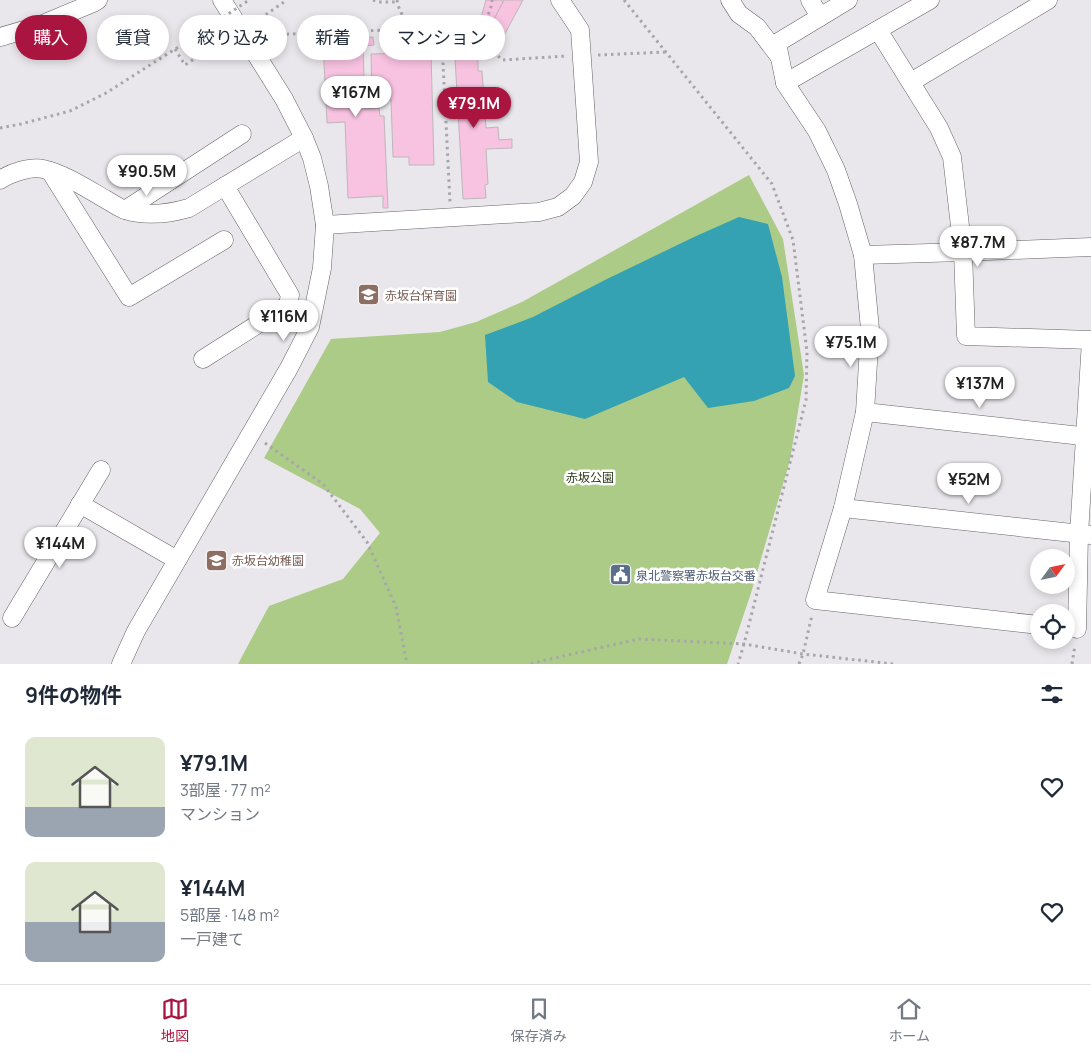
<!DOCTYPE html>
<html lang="ja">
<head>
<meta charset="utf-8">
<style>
  body { margin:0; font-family:Manrope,"Noto Sans JP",sans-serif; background:#f6f6f7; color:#1f2937; height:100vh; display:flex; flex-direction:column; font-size:19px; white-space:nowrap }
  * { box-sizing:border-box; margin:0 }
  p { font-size:16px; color:#747a83 }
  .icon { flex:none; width:28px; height:28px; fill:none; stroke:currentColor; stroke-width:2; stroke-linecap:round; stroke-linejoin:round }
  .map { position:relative; height:664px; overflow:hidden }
  .panel { display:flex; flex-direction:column; background:#fff; flex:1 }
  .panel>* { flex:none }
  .guide { position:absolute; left:15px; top:15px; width:500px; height:45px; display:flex; gap:10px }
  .needle { width:32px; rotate:57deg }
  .fabs { position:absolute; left:1030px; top:549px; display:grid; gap:10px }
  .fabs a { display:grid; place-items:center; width:45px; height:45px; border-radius:50%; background:#fff; box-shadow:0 2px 8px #0003; font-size:25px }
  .price { position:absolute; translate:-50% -42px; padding:0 11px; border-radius:18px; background:#fff; color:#222; font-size:16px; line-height:32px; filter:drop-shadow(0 1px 2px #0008) }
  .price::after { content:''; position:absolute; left:50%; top:30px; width:15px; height:11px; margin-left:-8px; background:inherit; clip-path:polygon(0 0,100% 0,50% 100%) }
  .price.on { background:#aa1540; color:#fff }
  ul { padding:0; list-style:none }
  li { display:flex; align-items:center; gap:15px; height:125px; padding:0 25px }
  li span { display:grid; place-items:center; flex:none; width:140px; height:100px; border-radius:10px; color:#555 }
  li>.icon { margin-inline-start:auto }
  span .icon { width:60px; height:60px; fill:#fffc; stroke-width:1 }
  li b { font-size:21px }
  h2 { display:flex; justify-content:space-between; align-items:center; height:60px; padding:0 25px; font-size:21px }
  .pill { padding:0 18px; border-radius:22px; background:#fff; box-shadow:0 2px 8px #0003; font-size:18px; line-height:45px }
  .pill.on { background:#aa1540; color:#fff }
  .dock { display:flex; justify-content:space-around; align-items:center; height:70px; border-top:1px solid #e0e1e3; background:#fff; font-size:14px; color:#747a83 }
  .dock a { display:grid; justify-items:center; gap:2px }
  .dock .on { color:#aa1540 }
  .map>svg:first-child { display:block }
</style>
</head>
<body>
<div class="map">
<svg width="1091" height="664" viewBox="0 0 1091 664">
  <rect width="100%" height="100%" fill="#eae7ec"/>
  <path fill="#abcb86" d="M749,175L783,239L804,375L790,460L751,593L727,664H238L269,606L343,579L380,533L360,509L264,458L331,339L440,332L476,322L522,302Z"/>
  <path fill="#34a2b2" d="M739,217L768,224L782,277L795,376L789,388L754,401L708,408L684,377L585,419L517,402L488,382L485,335L533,317L607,279L694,237Z"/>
  <g fill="#f8c2e1" stroke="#bdb7ba">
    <path d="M486,0H504L487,33L475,25L482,14Z"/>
    <path d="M504,0H523L501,41L487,33Z"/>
    <path d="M373,37L374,45L363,46L365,109L379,108L380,116H384L388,208H383V196L348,198L345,122L327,123L323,42L337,41L336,39Z"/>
    <path d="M431,52L434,165H409V157H393L391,100H372L371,54Z"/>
    <path d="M478,57V71H482L486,128L498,127L499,140L512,139V148L486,149L488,184L485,185L486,198L463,199L455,58Z"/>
  </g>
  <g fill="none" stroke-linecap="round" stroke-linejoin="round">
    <defs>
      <g id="minor">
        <path d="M730,0L739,14L757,27L779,56"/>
        <path d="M810,0L820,17"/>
        <path d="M930,0L785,83L817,131L836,170L848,204L863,255L870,329L865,412L843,508L815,600L1039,625"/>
        <path d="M878,30L939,128L952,157L963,252L966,336L1091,340"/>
        <path d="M0,37L38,26L93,3L98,0"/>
        <path d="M911,82L1048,0"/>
        <path d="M785,83L777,43L848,0"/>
        <path d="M50,171L129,297L224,240"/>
        <path d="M0,180C10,173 31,166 43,169C65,174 86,188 105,199C112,203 119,208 125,210C147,217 168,214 189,208L304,138"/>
        <path d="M125,210L242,134"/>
        <path d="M325,225L539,212L558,207L573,196L583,182L589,162L580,30L560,0"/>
        <path d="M863,255L963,252L1091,247"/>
        <path d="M203,359L288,305L290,295L225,186"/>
        <path d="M865,412L1091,437"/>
        <path d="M80,504L177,560"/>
        <path d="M843,508L1091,535"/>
        <path d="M12,618L101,470"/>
        <path d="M1077,629L1079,534L1091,341"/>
        <path d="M121,664L136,631L289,368L310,327L322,268L325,225L319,186L312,158L304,138L284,99L222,0"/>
      </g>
    </defs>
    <use href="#minor" stroke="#676469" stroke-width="19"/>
    <g stroke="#a8a6aa" stroke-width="3" stroke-dasharray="2.5 4" stroke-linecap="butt">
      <path d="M373,0L378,2H397"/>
      <path d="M397,0C400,20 421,43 443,43C465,43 491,23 492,0"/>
      <path d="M624,0L772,184L793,240L807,352L806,400L744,644L738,664"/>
      <path d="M255,22L287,0"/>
      <path d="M471,28L502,60L567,56"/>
      <path d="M267,35L412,29"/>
      <path d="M442,43L450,202"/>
      <path d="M175,49L185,65L225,39"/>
      <path d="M598,55L666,52"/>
      <path d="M0,128L21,124L70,111L106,93L191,39"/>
      <path d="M265,443L323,484L367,542L396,607L407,664"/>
      <path d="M531,664L541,661L639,639L744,644L803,654L894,664"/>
      <path d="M799,664L803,654L812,615"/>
      <path d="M1072,664L1075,645"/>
    </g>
    <use href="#minor" stroke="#fff" stroke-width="18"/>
    <path stroke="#a8a6aa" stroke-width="3" stroke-dasharray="2.5 4" stroke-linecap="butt" d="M191,39L249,0"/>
  </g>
  <defs>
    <symbol id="school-square" viewBox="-11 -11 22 22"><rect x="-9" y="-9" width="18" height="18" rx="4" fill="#8d6e63" stroke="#fff"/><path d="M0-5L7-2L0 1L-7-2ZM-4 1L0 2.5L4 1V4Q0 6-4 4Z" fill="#fff"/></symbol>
    <symbol id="civic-square" viewBox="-11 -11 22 22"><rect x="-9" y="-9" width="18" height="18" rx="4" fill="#5c6f8a" stroke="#fff"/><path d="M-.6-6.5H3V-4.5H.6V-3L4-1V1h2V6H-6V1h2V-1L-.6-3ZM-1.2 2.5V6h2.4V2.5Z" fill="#fff"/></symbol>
  </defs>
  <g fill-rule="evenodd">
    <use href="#school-square" x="356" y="282" width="25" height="25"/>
    <use href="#school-square" x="204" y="548" width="25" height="25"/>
    <use href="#civic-square" x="608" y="562" width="25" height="25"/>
  </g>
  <g text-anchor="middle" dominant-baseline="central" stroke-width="5" stroke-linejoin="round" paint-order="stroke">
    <g font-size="12" fill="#785e54" stroke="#fff" text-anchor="start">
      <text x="385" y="295">赤坂台保育園</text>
      <text x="232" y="560">赤坂台幼稚園</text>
    </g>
    <g font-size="12" fill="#2c3c18" stroke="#fff">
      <text x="590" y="477">赤坂公園</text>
    </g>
    <g font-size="12" fill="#4e5e75" stroke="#fff" text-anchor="start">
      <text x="636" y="575">泉北警察署赤坂台交番</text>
    </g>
  </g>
</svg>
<div class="fabs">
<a><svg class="needle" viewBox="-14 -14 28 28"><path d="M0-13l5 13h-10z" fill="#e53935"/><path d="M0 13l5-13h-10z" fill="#747a83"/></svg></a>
<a><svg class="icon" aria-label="locate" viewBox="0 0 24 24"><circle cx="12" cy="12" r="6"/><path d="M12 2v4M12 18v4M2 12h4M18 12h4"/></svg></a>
</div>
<b class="price" style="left:356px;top:118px">¥167M</b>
<b class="price on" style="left:474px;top:129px">¥79.1M</b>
<b class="price" style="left:147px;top:197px">¥90.5M</b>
<b class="price" style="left:978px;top:268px">¥87.7M</b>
<b class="price" style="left:284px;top:342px">¥116M</b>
<b class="price" style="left:851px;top:368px">¥75.1M</b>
<b class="price" style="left:980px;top:409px">¥137M</b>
<b class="price" style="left:969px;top:505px">¥52M</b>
<b class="price" style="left:60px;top:569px">¥144M</b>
<div class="guide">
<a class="pill on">購入</a>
<a class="pill">賃貸</a>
<a class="pill">絞り込み</a>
<a class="pill">新着</a>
<a class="pill">マンション</a>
</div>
</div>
<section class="panel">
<h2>9件の物件<svg class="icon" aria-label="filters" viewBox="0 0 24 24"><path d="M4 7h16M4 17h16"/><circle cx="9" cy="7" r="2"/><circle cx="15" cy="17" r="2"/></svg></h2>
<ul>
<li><span style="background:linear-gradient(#dfe7d0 70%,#9aa5b1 0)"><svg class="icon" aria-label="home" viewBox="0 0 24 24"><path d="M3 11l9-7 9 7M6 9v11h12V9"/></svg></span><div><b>¥79.1M</b><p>3部屋 · 77 m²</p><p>マンション</p></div><svg class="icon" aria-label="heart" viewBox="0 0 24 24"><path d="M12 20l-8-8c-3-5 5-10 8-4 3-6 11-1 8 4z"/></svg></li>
<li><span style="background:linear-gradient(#dfe7d0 60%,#9aa5b1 0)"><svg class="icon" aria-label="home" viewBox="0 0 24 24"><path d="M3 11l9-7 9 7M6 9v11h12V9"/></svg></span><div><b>¥144M</b><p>5部屋 · 148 m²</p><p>一戸建て</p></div><svg class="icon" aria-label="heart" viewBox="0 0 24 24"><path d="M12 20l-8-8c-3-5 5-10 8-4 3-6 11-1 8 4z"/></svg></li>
</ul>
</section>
<nav class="dock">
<a class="on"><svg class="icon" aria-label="map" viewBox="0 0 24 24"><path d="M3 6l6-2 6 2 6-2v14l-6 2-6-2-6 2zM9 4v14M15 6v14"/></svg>地図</a>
<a><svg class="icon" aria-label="saved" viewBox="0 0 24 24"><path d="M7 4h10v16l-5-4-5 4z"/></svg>保存済み</a>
<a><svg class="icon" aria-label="home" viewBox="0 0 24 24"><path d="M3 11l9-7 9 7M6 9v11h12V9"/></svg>ホーム</a>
</nav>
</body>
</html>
